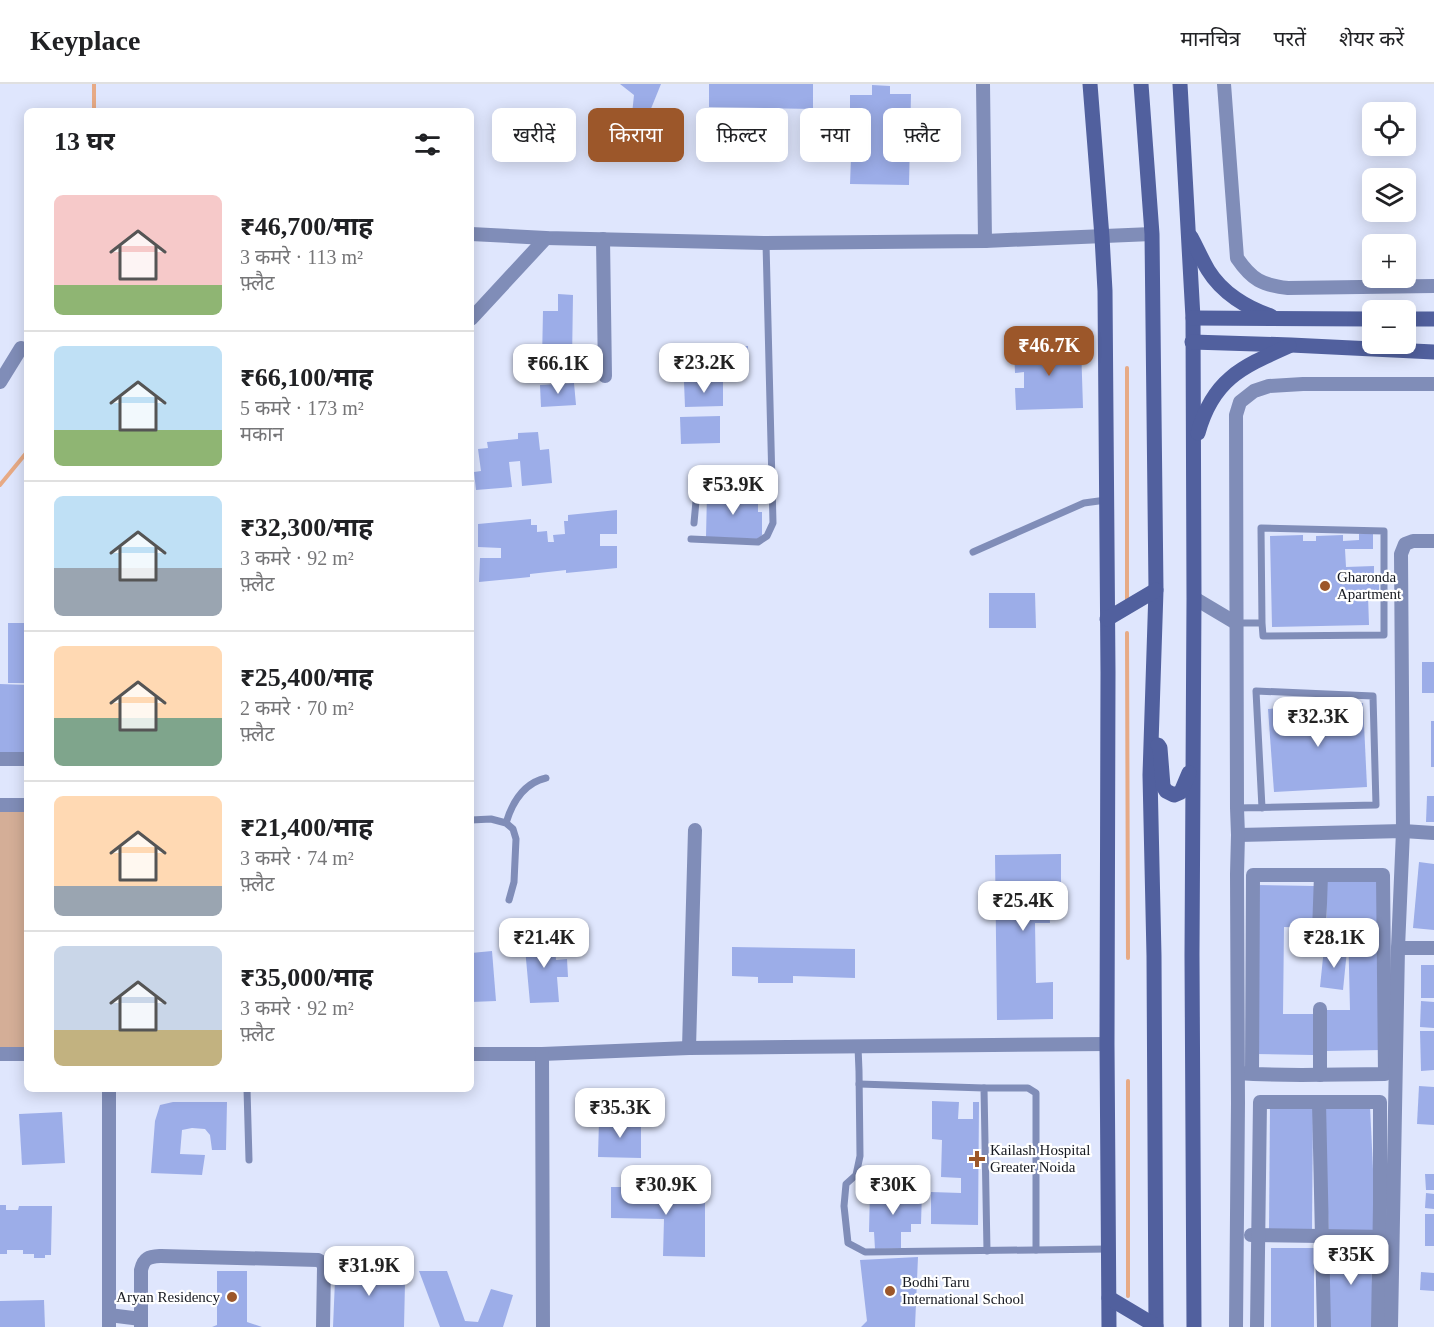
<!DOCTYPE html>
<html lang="hi">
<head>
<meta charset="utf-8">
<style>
  body { margin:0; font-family:"Times New Roman","Noto Sans Devanagari",serif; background:#f6f6f6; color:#202124; height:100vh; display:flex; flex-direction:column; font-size:22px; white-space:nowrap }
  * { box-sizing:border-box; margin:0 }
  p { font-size:20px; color:#757577 }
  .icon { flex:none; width:33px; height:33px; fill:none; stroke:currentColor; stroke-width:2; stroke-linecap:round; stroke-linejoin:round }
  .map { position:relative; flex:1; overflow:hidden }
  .panel { position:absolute; left:24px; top:24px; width:450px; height:984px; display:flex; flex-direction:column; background:#fff; border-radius:9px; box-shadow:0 3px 15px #0003 }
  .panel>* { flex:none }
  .top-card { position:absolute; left:492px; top:24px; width:570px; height:54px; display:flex; gap:12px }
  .fabs { position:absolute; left:1362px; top:18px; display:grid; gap:12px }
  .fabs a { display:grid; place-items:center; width:54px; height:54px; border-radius:9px; background:#fff; box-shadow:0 3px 15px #0003; font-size:30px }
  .price { position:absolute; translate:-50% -51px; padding:0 14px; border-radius:12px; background:#fff; color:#222; font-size:20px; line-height:39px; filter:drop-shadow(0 2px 3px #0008) }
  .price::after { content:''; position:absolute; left:50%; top:36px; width:18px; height:14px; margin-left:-9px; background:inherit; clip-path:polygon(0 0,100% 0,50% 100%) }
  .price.on { background:#9c572a; color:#fff }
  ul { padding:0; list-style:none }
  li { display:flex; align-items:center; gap:18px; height:150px; padding:0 30px }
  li+li { border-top:2px solid #e0e0e0 }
  li span { display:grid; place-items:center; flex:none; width:168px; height:120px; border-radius:9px; color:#555 }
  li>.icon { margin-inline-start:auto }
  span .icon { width:72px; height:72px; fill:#fffc; stroke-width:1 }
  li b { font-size:26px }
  h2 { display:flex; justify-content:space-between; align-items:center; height:72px; padding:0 30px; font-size:26px }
  .chip { padding:0 21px; border-radius:9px; background:#fff; box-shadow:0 3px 15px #0003; font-size:21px; line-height:54px }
  .chip.on { background:#9c572a; color:#fff }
  header { display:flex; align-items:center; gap:36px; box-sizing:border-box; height:84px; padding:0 30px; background:#fff; border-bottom:2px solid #e0e0e0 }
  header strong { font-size:28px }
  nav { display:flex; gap:33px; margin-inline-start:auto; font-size:21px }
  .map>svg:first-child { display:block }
</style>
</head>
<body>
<header>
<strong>Keyplace</strong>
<nav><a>मानचित्र</a><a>परतें</a><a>शेयर करें</a></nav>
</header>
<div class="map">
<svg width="1434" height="1243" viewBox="0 0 1434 1243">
  <rect width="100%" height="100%" fill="#dfe6fd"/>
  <rect fill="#d4ae97" x="0" y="721" width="27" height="249"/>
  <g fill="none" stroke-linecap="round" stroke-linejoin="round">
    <g stroke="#e7aa85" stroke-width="4">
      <path d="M94,0V27"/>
      <path d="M1127,284V517"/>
      <path d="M0,401L27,368"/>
      <path d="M1127,549L1128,874"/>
      <path d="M1128,997V1212"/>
    </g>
  </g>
  <g fill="#9cade8">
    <path d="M620,0H661L648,32L632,30L634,11Z"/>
    <path d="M709,0H813V25L709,23Z"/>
    <path d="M872,1L890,2V10H911L909,101L850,100L851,74L858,73L859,40H850V11H872Z"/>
    <path d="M558,210L573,211L572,277L542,276L543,227H558Z"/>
    <path d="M1081,261L1083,324L1016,326L1015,304H1024V288L1015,289L1014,263Z"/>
    <path d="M748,262V288L680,289V264Z"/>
    <path d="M684,298H723V322L685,323Z"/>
    <path d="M574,299L576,321L541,323L540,301Z"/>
    <path d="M720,332V359L681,360L680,333Z"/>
    <path d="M538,348L540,366L549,365L552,399L522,402L520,377L509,378L512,403L476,406L474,388L481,387L478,365L488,364L487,358L518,355V349Z"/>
    <path d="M707,409L758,411V428H762V451L757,455L706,453Z"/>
    <path d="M617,426V450H600V462H617V484L566,489V486L530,490V493L479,498L480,474H501V464L478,463V440L531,435V441H537V448L547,447L548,458H554L553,451L565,450L564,437H568V431Z"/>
    <path d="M1359,450H1373V465H1345L1346,483L1374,482V493H1379V511H1368L1369,541L1272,543L1270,452L1303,451V457H1316V452L1343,451V457L1359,456Z"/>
    <path d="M989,509H1035L1036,544H989Z"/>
    <rect x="8" y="539" width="19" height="60"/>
    <rect x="1422" y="578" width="12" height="31"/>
    <path d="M0,600L27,601V669H0Z"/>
    <path d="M1363,619L1367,703L1274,708L1268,625Z"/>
    <rect x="1431" y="637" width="3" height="46"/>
    <path d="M1427,712H1434V738H1426Z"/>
    <path d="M1061,770V814H1049L1050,839H1035L1036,899L1053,898V935L997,936L995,771Z"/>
    <path d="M1419,778L1434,780V846L1413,844Z"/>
    <path d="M1378,797L1382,966L1326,967L1325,926H1350L1348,843L1327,844L1326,798Z"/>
    <path d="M1256,801L1314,802V844L1284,843L1283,930H1313V971L1255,970Z"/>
    <path d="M554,851L556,876L567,875L568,893H557L559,918L530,919L524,853Z"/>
    <path d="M732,863L855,865V894L793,892V899H758V893L732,892Z"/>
    <path d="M1324,864L1347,866L1343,906L1320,903Z"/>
    <path d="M492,867L496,917L471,918V869Z"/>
    <rect x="1421" y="881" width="13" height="33"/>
    <path d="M1421,917L1434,918V944L1420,943Z"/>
    <path d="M1420,947H1434V986L1421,987Z"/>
    <path d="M1419,1002L1434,1003V1041L1417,1040Z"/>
    <path d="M932,1017L959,1018L958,1035H973V1018H979L978,1141L931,1140V1108L961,1109V1094L941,1093L942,1056L932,1055Z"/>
    <path d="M173,1018H227L226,1066H212L210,1051L205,1045L192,1044L182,1046L180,1070L205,1071L202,1091L151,1089L155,1037L160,1021Z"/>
    <path d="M1270,1021H1313L1312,1147L1269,1146Z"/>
    <path d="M1370,1022L1376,1148L1329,1150L1323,1024Z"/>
    <path d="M62,1028L65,1079L22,1081L19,1030Z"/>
    <path d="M599,1036H641V1074L598,1073Z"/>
    <path d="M1425,1090H1434V1106H1426Z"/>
    <path d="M652,1100H687V1119H705V1173L663,1172L664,1135L611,1134V1103H641V1115H652Z"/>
    <path d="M870,1106L922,1107L921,1140H911V1148H901V1164L875,1165L874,1148H869Z"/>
    <path d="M1426,1109L1434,1110V1125L1425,1124Z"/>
    <path d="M0,1121H6V1126H18L19,1122H52L51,1171H45V1174H34V1170H23V1166H7V1170H0Z"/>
    <rect x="1425" y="1130" width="9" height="32"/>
    <path d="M1371,1160L1373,1243H1330L1328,1161Z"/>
    <rect x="1271" y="1164" width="43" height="79"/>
    <path d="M918,1173L915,1243H861L867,1237L860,1176Z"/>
    <path d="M349,1175L388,1177L387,1199H405L404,1243H333L335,1196L348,1197Z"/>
    <path d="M217,1187H247V1238L262,1243H212L217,1241Z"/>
    <path d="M419,1187H447L465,1237L478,1238L491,1205L513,1211L503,1243H440Z"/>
    <path d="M1421,1188L1434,1189V1207L1420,1206Z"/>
    <path d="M44,1216L45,1243H0V1217Z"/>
  </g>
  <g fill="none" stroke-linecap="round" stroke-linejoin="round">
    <g stroke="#808db8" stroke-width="7">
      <path d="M694,439L697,406L700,402L707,400L772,401"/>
      <path d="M691,455L758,458L767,452L773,439L766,159"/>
      <path d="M973,468L1084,419L1106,416"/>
      <path d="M1236,539H1262L1261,444L1384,447V551L1263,552L1262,539"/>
      <path d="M1237,724L1376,721L1373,612L1256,607L1262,724"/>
      <path d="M471,736L491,735L506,739L513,745L516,755L514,798L509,816"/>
      <path d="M506,739C512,719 524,699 546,694"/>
      <path d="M858,963L859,987L860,1072L856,1091L846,1100L844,1122L848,1159L865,1168L1108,1165"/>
      <path d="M859,1000L984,1004L987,1167"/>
      <path d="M984,1004H1028L1036,1009V1166"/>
      <path d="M247,1005L249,1076"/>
    </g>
    <g stroke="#808db8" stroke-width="14">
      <path d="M983,0L985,157"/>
      <path d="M1224,0L1237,174C1252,196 1262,201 1288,204L1434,202"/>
      <path d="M471,150L546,154L766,159L985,157L1152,150"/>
      <path d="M603,155L605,292"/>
      <path d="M471,235L546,154"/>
      <path d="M0,298L21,264"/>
      <path d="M1194,514L1236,539"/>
      <path d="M0,675H27"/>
      <path d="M0,721H27"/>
      <path d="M1238,751L1403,747L1434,749"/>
      <path d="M1319,848L1321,791"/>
      <path d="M1398,864H1434"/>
      <path d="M1320,925V991"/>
      <path d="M689,964L695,746"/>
      <path d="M0,970H27"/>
      <path d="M471,970H542L689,964L1107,960"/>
      <path d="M542,970L543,1243"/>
      <path d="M1238,989C1287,993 1336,990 1385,990L1383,791H1253L1252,990"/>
      <path d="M109,1005V1243"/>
      <path d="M1319,1019L1324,1243"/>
      <path d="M1251,1151L1388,1153"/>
      <path d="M109,1231L141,1235"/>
      <path d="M141,1243V1186C144,1173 149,1173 161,1172L318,1176L323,1179L324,1184L323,1243"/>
      <path d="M1236,1243L1238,1019L1237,790L1238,751L1237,724L1236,331L1240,318L1254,307L1269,302L1303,300H1434"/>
      <path d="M1257,1243L1260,1018H1380V1121L1378,1243"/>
      <path d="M1391,1243L1398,864L1403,747L1401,470L1405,460L1413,457H1434"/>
    </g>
    <g stroke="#51609e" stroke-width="15">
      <path d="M1090,0L1102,153L1105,207L1108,588L1107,960L1109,1243"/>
      <path d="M1141,0L1152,150L1156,506L1150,691L1154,872L1156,1243"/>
      <path d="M1180,0L1193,234L1194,514L1192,871L1194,1243"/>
      <path d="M1191,153C1197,164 1202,176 1208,186C1222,209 1247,224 1271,232"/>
      <path d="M1193,234L1372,235"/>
      <path d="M1406,235H1434"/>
      <path d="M1192,258L1291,261L1434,268"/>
      <path d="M1198,349C1213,295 1242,283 1289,262"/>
      <path d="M1107,535L1156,506"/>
      <path d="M1158,661L1160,664L1163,702L1166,707L1174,711L1181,708L1189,689"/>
      <path d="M1109,1214L1156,1242"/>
    </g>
  </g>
  <g fill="#9c572a" stroke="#fff" stroke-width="2">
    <circle cx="1325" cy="502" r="6"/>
    <path d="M974 1066h6v6h6v6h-6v6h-6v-6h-6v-6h6z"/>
    <circle cx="890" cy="1207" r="6"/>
    <circle cx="232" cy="1213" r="6"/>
  </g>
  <g text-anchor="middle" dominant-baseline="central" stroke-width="4.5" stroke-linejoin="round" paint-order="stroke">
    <g font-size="15" fill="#151820" stroke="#fff" text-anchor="start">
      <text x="1337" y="493">Gharonda<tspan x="1337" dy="17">Apartment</tspan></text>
      <text x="990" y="1066">Kailash Hospital<tspan x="990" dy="17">Greater Noida</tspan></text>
      <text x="902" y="1198">Bodhi Taru<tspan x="902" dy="17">International School</tspan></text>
      <text x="220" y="1213" text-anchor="end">Aryan Residency</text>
    </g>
  </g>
</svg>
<div class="fabs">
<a><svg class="icon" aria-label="locate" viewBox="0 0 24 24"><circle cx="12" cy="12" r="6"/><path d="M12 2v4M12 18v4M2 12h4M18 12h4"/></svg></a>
<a><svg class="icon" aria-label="layers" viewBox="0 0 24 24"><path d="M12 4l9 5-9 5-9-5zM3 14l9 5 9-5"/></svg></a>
<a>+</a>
<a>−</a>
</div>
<b class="price on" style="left:1049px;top:293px">₹46.7K</b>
<b class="price" style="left:704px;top:310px">₹23.2K</b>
<b class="price" style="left:558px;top:311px">₹66.1K</b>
<b class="price" style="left:733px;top:432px">₹53.9K</b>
<b class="price" style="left:1318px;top:664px">₹32.3K</b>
<b class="price" style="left:1023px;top:848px">₹25.4K</b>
<b class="price" style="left:544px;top:885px">₹21.4K</b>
<b class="price" style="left:1334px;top:885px">₹28.1K</b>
<b class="price" style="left:620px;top:1055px">₹35.3K</b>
<b class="price" style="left:666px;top:1132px">₹30.9K</b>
<b class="price" style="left:893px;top:1132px">₹30K</b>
<b class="price" style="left:1351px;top:1202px">₹35K</b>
<b class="price" style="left:369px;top:1213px">₹31.9K</b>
<div class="top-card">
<a class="chip">खरीदें</a>
<a class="chip on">किराया</a>
<a class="chip">फ़िल्टर</a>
<a class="chip">नया</a>
<a class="chip">फ़्लैट</a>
</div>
<section class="panel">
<h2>13 घर<svg class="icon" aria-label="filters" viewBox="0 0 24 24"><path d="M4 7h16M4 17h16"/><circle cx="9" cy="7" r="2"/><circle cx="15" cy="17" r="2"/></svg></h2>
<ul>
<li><span style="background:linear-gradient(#f6c9c9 75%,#8fb573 0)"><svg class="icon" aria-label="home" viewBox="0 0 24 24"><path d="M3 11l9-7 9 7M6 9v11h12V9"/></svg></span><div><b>₹46,700/माह</b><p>3 कमरे · 113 m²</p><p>फ़्लैट</p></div></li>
<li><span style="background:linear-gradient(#bfe0f5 70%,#8fb573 0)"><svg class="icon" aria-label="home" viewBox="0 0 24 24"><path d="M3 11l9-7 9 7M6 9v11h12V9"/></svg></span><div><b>₹66,100/माह</b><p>5 कमरे · 173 m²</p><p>मकान</p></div></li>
<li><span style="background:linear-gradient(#bfe0f5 60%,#9aa5b1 0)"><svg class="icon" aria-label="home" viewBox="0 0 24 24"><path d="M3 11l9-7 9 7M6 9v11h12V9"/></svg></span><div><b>₹32,300/माह</b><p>3 कमरे · 92 m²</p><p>फ़्लैट</p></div></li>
<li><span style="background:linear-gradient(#ffd9b3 60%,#7fa58c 0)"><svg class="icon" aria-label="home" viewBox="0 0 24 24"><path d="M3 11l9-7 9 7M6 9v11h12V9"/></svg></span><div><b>₹25,400/माह</b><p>2 कमरे · 70 m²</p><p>फ़्लैट</p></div></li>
<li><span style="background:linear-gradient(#ffd9b3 75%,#9aa5b1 0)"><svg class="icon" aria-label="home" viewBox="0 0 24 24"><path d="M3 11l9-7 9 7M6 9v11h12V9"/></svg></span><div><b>₹21,400/माह</b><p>3 कमरे · 74 m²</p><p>फ़्लैट</p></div></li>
<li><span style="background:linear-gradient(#c9d6e8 70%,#c2b280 0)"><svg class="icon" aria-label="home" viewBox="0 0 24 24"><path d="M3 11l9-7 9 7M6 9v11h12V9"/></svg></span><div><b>₹35,000/माह</b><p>3 कमरे · 92 m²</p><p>फ़्लैट</p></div></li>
</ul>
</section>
</div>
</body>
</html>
